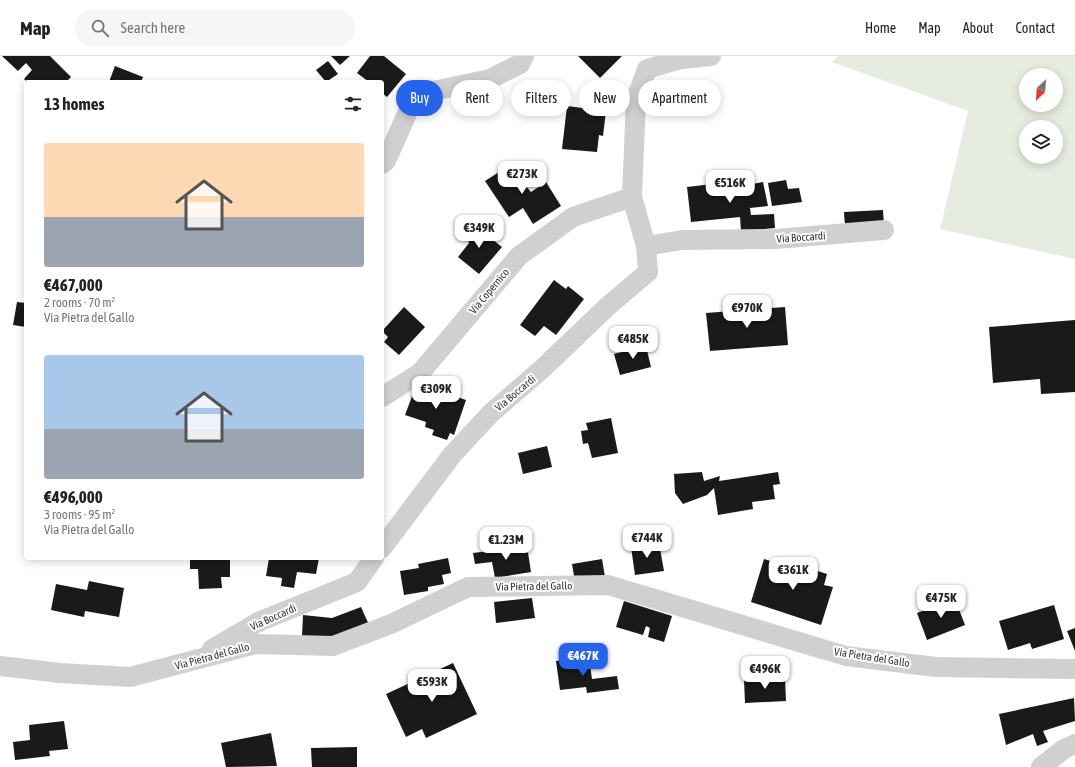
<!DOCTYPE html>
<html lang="en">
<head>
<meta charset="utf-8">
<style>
  body { margin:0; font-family:"Asap Condensed",sans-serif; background:#f6f6f6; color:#222; height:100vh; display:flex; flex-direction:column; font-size:15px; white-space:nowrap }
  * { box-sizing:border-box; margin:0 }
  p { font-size:13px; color:#767676 }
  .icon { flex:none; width:22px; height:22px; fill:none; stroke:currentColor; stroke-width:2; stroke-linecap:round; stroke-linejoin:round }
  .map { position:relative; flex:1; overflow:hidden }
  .side { position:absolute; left:24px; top:24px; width:360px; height:480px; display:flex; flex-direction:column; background:#fff; border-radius:4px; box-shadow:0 2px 10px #0003 }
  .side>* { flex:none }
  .top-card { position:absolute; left:396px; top:24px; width:380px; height:36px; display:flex; gap:8px }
  .needle { width:26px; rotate:205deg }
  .tools { position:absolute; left:1019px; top:12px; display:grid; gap:8px }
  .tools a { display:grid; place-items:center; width:44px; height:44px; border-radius:50%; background:#fff; box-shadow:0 2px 10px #0003; font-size:20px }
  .price { position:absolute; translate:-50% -34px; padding:0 9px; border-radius:8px; background:#fff; color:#222; font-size:13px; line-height:26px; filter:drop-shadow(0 1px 2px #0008) }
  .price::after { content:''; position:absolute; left:50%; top:24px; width:12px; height:9px; margin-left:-6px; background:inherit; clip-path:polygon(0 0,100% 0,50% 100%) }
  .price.selected { background:#2563eb; color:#fff }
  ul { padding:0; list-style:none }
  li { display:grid; align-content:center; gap:8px; height:212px; padding:0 20px }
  li span { display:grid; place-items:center; height:124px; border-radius:4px; color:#555 }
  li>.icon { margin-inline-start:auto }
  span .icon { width:72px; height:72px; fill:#fffc; stroke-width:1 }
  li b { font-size:17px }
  h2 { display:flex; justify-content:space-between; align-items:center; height:48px; padding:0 20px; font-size:17px }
  .tag { padding:0 14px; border-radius:18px; background:#fff; box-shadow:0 2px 10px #0003; font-size:14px; line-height:36px }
  .tag.selected { background:#2563eb; color:#fff }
  header { display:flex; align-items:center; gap:24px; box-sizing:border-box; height:56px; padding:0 20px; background:#fff; border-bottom:1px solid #e0e0e0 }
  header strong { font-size:19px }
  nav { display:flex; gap:22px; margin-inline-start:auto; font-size:14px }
  .search { width:280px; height:36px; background:#f6f6f6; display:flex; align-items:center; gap:10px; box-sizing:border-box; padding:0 14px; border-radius:22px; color:#767676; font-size:15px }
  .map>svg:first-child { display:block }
</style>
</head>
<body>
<header>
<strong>Map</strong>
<div class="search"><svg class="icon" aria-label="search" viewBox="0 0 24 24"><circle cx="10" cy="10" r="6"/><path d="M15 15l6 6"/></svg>Search here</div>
<nav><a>Home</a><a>Map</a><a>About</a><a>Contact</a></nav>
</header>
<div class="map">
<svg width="1075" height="711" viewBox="0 0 1075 711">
  <rect width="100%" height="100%" fill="#fff"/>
  <path fill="#e6ecdf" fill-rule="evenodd" d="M838,0H1075V203L940,173L968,55L832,6ZM1026,19H1056V49H1026ZM1026,71H1056V101H1026Z"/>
  <g fill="#1a1a1a">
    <path d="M2,0H50L71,21L66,26H27L24,23L32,14L26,7L18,15Z"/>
    <path d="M331,0H350L340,9Z"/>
    <path d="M370,0H384L406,18L387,41L382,37V26H369L357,17Z"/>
    <path d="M578,0H622L600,22Z"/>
    <path d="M328,5L338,18L326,26L316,14Z"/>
    <path d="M115,10L143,21L141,26H109Z"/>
    <path d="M567,50L606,55L603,80L599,79L597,96L562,93Z"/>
    <path d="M510,109L515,116L519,113L528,127L525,129L531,136L546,126L561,150L533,168L523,152L509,161L485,125Z"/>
    <path d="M746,124L747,129L763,126L768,150L750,152L751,159L774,158L775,172L741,175L740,161L691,166L687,131Z"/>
    <path d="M786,124L788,133L799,132L802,146L772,150L768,127Z"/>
    <path d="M883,154L884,169L845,171L844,156Z"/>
    <path d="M481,168L483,176L502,191L479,218L458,201L469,187L465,173Z"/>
    <path d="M554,224L566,233L568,230L584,243L556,279L544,270L535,280L520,269Z"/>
    <path d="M17,246L26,247V271L13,269Z"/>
    <path d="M404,251L425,271L399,299L384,286L388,281L382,275Z"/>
    <path d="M785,251L788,289L710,295L706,257Z"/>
    <path d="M1075,264V336L1041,338L1040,323L993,327L989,271Z"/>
    <path d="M646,290L651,311L620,319L614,298Z"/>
    <path d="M417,327L466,344L454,379L450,377L447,384L432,379L434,374L425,371L426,366L405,359Z"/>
    <path d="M611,362L618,397L592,402L588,387L583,388L581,375L588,374L586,367Z"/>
    <path d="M547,390L552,411L523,418L518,397Z"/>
    <path d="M702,416L704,425L720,420L719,425L778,416L780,428L773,429L775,443L752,446L753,453L718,459L714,432L707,439L683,448L675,437L674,418Z"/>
    <path d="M659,487L664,515L635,519L631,491Z"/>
    <path d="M527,490L531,516L495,522L492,506L475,508L473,497Z"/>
    <path d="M190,502H230V521H221L222,532L199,533L198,513H190Z"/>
    <path d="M269,502H319L316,518L297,516L294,532L281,530L282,522L266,520Z"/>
    <path d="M448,502L451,517L442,519L444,528L428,531V535L404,539L400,515L419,512L418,508Z"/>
    <path d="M602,503L605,521L575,526L572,508Z"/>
    <path d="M764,503L793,512L795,508L827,518L824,529L833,531L821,569L751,546Z"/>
    <path d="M89,525L124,532L119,561L85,555L84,561L51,554L56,528L87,534Z"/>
    <path d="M532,542L535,562L496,567L494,546Z"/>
    <path d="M955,543L965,569L927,584L917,557Z"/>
    <path d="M624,545L672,560L664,586L648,581L650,572L646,570L643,579L616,571Z"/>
    <path d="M1054,549L1064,583L1032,593L1030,587L1008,594L999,565Z"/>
    <path d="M361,551L370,571L338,582L302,580L303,559L332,562Z"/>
    <path d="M1075,572V595L1067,575Z"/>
    <path d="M589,602L592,623L617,620L619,633L587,637L586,631L560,634L556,605Z"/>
    <path d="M453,607L477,658L426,682L422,673L406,681L386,638Z"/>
    <path d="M785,621L786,645L745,647L744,623Z"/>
    <path d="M1074,642L1075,665L1043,675L1048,686L1037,690L1033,678L1006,689L999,658Z"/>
    <path d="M64,665L68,693L49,695L50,700L15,704L13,686L30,684L29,669Z"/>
    <path d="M271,677L277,710L226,711L221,687Z"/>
    <path d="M357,691V711H312L311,692Z"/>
  </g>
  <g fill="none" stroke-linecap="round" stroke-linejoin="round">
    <g stroke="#d0d0d0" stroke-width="20">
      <path d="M382,108L386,105L410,51L433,35L490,23L520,8L524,0"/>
      <path d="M646,190L682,184L775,183L884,174"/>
      <path d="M382,341L420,317L519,200L573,161L632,141"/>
      <path d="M382,492L452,399L491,357L542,313L608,250L648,216L646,190L632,141L636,43L647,13L681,3L711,0"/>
      <path d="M212,593L258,566L357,526L374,502"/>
      <path d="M0,610L60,617L130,621L256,588L333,590L391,568L468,531L608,529L846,600L936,611L1075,613"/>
      <path d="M1041,711L1064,693L1075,688"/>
    </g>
  </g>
  <g text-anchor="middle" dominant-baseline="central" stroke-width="4" stroke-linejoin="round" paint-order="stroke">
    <g font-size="11" fill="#333" stroke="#fff">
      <text transform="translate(801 181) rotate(-4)">Via Boccardi</text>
      <text transform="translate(489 235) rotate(-50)">Via Copernico</text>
      <text transform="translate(515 337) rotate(-40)">Via Boccardi</text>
      <text transform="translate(534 530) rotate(-1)">Via Pietra del Gallo</text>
      <text transform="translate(273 561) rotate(-24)">Via Boccardi</text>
      <text transform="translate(212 600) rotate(-15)">Via Pietra del Gallo</text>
      <text transform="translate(872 601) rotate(9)">Via Pietra del Gallo</text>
    </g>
  </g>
</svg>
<div class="tools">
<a><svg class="needle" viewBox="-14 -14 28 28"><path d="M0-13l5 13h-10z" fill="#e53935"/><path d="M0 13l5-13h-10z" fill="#767676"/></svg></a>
<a><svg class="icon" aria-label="layers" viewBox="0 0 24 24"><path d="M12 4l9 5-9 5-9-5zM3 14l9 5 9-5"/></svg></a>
</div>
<b class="price" style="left:522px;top:139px">€273K</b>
<b class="price" style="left:730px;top:148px">€516K</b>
<b class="price" style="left:479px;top:193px">€349K</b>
<b class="price" style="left:747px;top:273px">€970K</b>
<b class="price" style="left:633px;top:304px">€485K</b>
<b class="price" style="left:436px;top:354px">€309K</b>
<b class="price" style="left:647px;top:503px">€744K</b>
<b class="price" style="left:506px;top:505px">€1.23M</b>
<b class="price" style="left:793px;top:535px">€361K</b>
<b class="price" style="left:941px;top:563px">€475K</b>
<b class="price selected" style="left:583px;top:621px">€467K</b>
<b class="price" style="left:765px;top:634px">€496K</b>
<b class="price" style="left:432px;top:647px">€593K</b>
<div class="top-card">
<a class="tag selected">Buy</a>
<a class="tag">Rent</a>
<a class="tag">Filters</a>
<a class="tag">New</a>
<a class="tag">Apartment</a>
</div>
<section class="side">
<h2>13 homes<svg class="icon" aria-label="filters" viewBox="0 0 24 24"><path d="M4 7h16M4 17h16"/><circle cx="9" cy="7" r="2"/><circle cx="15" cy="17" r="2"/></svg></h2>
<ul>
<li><span style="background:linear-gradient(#ffd9b3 60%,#9aa5b1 0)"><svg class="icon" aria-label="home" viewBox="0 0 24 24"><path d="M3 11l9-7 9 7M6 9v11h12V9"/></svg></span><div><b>€467,000</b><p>2 rooms · 70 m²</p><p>Via Pietra del Gallo</p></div></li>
<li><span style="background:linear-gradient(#a9c7e8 60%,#9aa5b1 0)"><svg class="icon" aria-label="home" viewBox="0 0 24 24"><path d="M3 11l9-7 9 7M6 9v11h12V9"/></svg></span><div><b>€496,000</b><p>3 rooms · 95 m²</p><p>Via Pietra del Gallo</p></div></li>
</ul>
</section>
</div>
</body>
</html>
